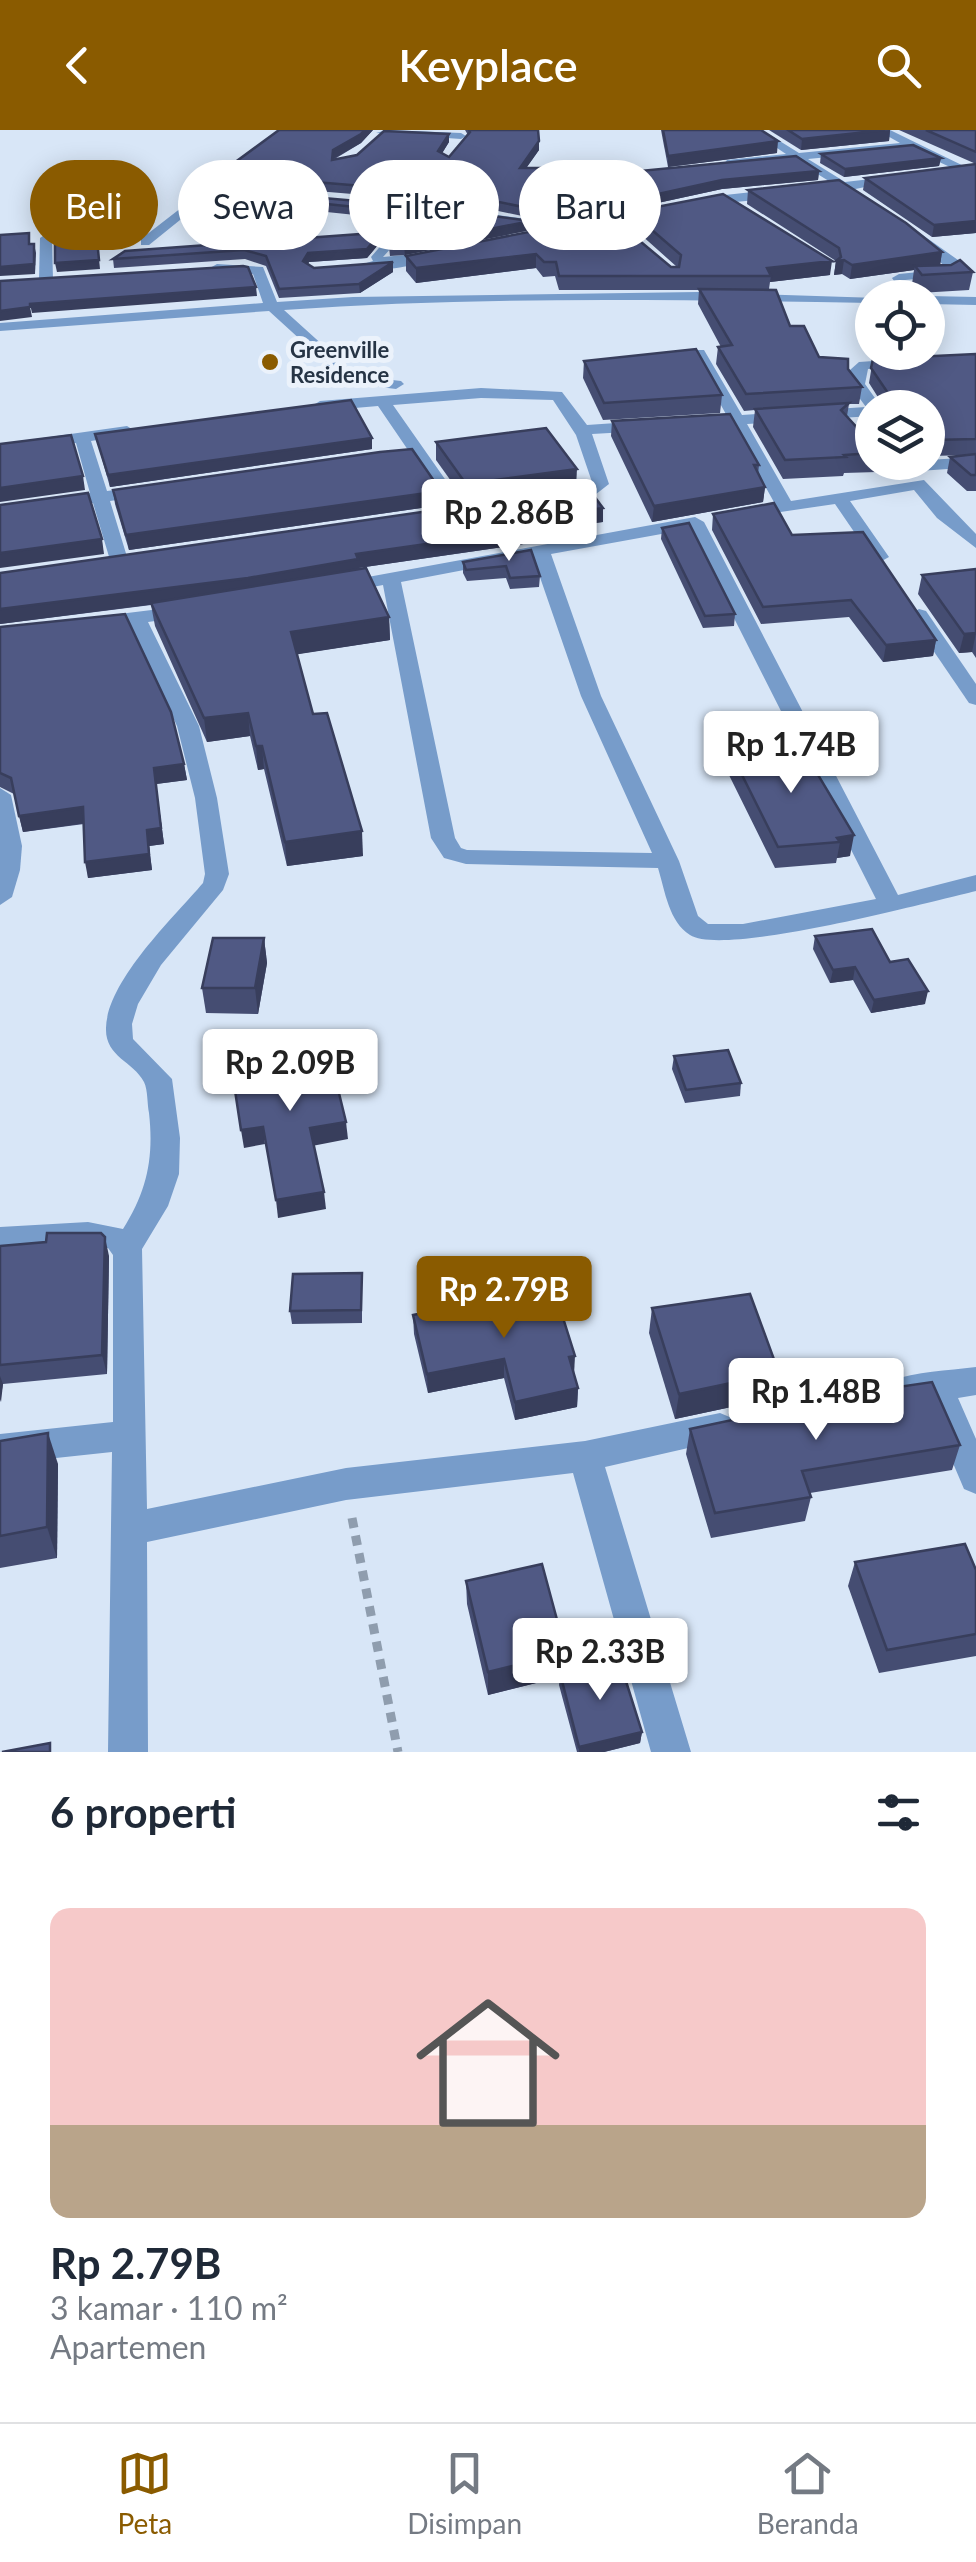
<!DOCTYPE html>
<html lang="id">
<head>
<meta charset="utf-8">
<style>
  body { margin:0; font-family:Lato,sans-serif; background:#f2f2f3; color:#1f2937; height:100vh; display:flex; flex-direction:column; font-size:38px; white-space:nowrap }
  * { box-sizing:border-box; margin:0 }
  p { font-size:32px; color:#747a83 }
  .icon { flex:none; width:55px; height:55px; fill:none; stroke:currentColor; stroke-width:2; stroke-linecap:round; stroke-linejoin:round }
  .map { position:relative; height:1622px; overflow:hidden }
  .side { display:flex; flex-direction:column; background:#fff; flex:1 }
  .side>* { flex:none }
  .banner { position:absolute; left:30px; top:30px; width:918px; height:90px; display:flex; gap:20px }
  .tools { position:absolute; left:855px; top:150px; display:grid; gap:20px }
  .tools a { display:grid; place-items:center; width:90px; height:90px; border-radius:50%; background:#fff; box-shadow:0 5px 25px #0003; font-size:50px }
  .price { position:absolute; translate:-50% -85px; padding:0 22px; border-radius:10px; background:#fff; color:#222; font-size:32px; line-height:65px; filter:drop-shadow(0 2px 5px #0008) }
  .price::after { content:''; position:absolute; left:50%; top:60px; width:30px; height:22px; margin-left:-15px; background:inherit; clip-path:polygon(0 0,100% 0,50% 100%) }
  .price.active { background:#8a5b00; color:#fff }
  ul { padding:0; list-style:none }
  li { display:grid; align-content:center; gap:20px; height:530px; padding:0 50px }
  li span { display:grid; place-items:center; height:310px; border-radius:20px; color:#555 }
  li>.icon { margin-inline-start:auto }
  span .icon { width:180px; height:180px; fill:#fffc; stroke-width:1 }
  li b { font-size:42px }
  h2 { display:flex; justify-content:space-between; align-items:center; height:120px; padding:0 50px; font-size:42px }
  .chip { padding:0 35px; border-radius:45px; background:#fff; box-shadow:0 5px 25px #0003; font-size:35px; line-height:90px }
  .chip.active { background:#8a5b00; color:#fff }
  header { display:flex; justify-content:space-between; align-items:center; height:130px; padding:0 50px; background:#8a5b00; color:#fff; font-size:45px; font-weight:600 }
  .tabs { display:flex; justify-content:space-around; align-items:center; height:140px; border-top:2px solid #e0e1e3; background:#fff; font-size:28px; color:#747a83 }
  .tabs a { display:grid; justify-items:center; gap:5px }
  .tabs .active { color:#8a5b00 }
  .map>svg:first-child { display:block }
</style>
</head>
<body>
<header><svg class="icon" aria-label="back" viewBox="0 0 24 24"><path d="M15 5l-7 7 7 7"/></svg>Keyplace<svg class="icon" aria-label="search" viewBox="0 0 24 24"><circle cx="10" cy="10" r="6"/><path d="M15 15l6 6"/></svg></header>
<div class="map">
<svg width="976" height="1622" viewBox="0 0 976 1622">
  <rect width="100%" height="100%" fill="#d8e6f7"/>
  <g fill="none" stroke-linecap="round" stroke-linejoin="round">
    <path stroke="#8f9dae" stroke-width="9" stroke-dasharray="10 8" stroke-linecap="butt" d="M352,1388L398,1622"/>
    <g fill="#779cca" fill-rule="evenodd">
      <path d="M387,0L461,3L466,6L461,9L376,3Z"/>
      <path d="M750,0H762L799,23L900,13L877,0H890L976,42V49L911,19L808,29L845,52L897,46L903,49L846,61L725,73L577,103L423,83L383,127L439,122L444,123V129C423,133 369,146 353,137L373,131L371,127L411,81L370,76L374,69L580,96L725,65L832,53L795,30L723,35L727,30L786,24Z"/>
      <path d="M208,57L319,64L325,68L319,72L211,65L149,115H141V109Z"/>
      <path d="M917,101L958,130L961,145L894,151L892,148L899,144L948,139L913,108V102Z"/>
      <path d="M46,104L52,108L53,150L46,154L39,150L40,108Z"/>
      <path d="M217,134L263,137L277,172L353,167L698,162L878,168H872V173C677,170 479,166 284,180L357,246L401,251L404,254L396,259L348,253L269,181L0,201V193L263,173L253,144L212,141L210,138Z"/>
      <path d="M928,166L976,167V175L928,174V168H923Z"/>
      <path d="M694,220H704L742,285L866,277L849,254L850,240L859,232L976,224V232L868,239L865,254L882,278H872V286L747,294L791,371L924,350L976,404V418L937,388L914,360L850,371L889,427L880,432L874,431L835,374L739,388V380L775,374L732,296L700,298L692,293L700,288L727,286L692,223Z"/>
      <path d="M481,258L562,262L587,295L645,291L653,296L645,301L592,304L609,354L591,368L559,373L550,368L553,364L580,360L592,352L576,305L553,270L481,268L393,275L468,382L459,387L453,386L378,276L320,281L312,276L320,271Z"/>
      <path d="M127,296L135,301L133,304L91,311L107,361L144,356L153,361L144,366L110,371L128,430L125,434L119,435L110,430L93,373L0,386V376L90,363L76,313L0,324V314Z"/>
      <path d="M976,327V337L919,341L911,336L928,330Z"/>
      <path d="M695,387L704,392L898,765L976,745V761C929,772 724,827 690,805C669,792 665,761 658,738L466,734L444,728L431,708L383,455L342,463L335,461V453ZM689,399L876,769L743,794H708L698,786L679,731L601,566L551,424ZM533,427L581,566L652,723L467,720L461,718L455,708L401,452Z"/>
      <path d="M184,476L191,478V486L148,492L199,596L217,668L229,744L223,760L161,835L138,874L132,894L133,909L172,949L180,1008L179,1044L168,1076L142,1119L147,1379L346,1338L585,1311L720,1283L732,1288L737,1298L732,1308L605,1337L691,1622H651L573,1343L346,1370L147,1412L148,1622H108L112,1322L0,1334V1304L113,1292V1125L108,1118L68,1116L0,1121V1097L88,1092L123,1099C147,1061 154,1028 149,983C147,974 148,960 144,952C133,931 105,927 106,898C107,851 173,788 203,753L205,744L195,668L177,596L130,494L95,499L85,493L95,487Z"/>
      <path d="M919,479L926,481L976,554V575L969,573L909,485Z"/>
      <path d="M0,658L11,665L22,716L20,740L12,767L0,775Z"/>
      <path d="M976,1237V1265L958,1268L976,1309V1364L964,1359L927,1272L901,1275L889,1271L885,1261L889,1251C918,1241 946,1241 976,1237Z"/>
    </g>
  </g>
  <g fill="#454d72">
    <path d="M279,0H373L361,13L333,30L449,4V12L442,23L449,27L468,5L465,0H538L539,20L526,38L558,49L819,41L818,50L722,59L561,94L460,73L220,53L219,44Z"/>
    <path d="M661,0H761L777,23L668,37Z"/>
    <path d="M769,0H890L889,11L801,20Z"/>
    <path d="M899,0H976V103L932,107L863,60L865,48L976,34Z"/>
    <path d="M821,24L941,28L939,36L844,47L820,33Z"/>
    <path d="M748,60L942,122L940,135L973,142L969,160L919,163L912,154L914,140L850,149L842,144L834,145L836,131L747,74Z"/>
    <path d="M212,62L404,75V84L367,128L309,132L308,134L314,138L393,132V142L360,163L279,168L266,136L245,129L114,138L113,129L374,103L375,87L212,70Z"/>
    <path d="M631,82L830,145L770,152L769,159L790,196L819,227L848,239L862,257L859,274H849L847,286L872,314V332H879L877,342L844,343L843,346L783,349L753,297L755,280L744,281L716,234L718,217H721L698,174L699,160H559L555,146L543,147L536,138L416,153L406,141V126L610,86L671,137H677L630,95Z"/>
    <path d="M531,100L405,125L390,126L389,117Z"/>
    <path d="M976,224V361H967L947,343L950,327L971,325L929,326L928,325V278H880L881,272L869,253L873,229Z"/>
    <path d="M584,231L722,265L720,283L603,290L583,248Z"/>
    <path d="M612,291L759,335L758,344L765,357L763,372L652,392L611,306Z"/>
    <path d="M95,304L372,319L110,357Z"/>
    <path d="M436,312L576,357L466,372L436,330Z"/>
    <path d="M113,360L441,361L442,375L129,420L115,374Z"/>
    <path d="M713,384L792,405L936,510L933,526L883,532L849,487L761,494L712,400Z"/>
    <path d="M603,392L557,399V404L530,408V413L358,438L389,487L390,510L297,524L313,584L363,726L287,736L264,639L258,640L250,606L207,612L155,496L151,475L0,494V443Z"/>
    <path d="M662,398L735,484L734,496L703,498L661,409Z"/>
    <path d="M531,420L540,446L539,457L510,459L506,448L467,451L463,443V432Z"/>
    <path d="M976,439V528L972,522L959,523L918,464L922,445Z"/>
    <path d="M0,497L184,634L187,650L156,654L164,714L149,716L152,740L88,748L84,694L23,702L14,664L0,657Z"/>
    <path d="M799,613L850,726L837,728L836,733L775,738L727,641L730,621Z"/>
    <path d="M815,806L890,832L925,874L871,883L853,850L830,853L813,819Z"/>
    <path d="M264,808L267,833L258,884L206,883L202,858Z"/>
    <path d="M674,926L741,953L740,966L685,973L672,939Z"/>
    <path d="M0,1116L109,1126L107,1244L3,1254L0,1272Z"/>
    <path d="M362,1143V1193L292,1194L290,1181Z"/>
    <path d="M652,1178L779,1243L774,1268L675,1289L649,1203Z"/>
    <path d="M413,1185L574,1244L578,1258L577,1277L515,1290L504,1248L428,1263L414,1204Z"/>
    <path d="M690,1299L960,1315L952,1340L810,1363L811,1367L805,1391L711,1408L686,1324Z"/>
    <path d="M0,1311L58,1334L57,1428L0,1438Z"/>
    <path d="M855,1432L976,1440V1526L879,1543L848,1456Z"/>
    <path d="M466,1451L565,1542L642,1602L640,1613L604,1622H577L559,1555L560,1547L488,1565L467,1474Z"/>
  </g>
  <g fill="#383e5c">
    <path d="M365,0H373L361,13L333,29L332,39L333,20Z"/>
    <path d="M890,0L889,11L801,20L802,9Z"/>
    <path d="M449,4V12L438,30V21Z"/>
    <path d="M539,11V20L520,47V38Z"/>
    <path d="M778,11L777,23L668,37V26Z"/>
    <path d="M941,28L939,36L844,47L845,39Z"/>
    <path d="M819,41L818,50L722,59L561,94L562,85L722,50Z"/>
    <path d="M404,75V84L367,128L309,132L303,140V131L308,123L367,119Z"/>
    <path d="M531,91V100L405,125L404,116Z"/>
    <path d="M976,91V103L932,107L934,95Z"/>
    <path d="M97,109L100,139L57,142L55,133Z"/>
    <path d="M34,114L36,123L35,144L0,146V137Z"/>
    <path d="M942,122L940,136H915L914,140L850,149L852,135Z"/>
    <path d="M536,124V138L416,153V138Z"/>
    <path d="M844,130L842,144L834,145L836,131Z"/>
    <path d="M832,131L830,145L770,152L771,146L767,138Z"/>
    <path d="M393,132V142L360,163L359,154Z"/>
    <path d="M256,157L257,166L32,183L30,174Z"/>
    <path d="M30,177L32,187L0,191V181Z"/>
    <path d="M372,308V319L110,357L108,345Z"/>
    <path d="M577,339L576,357L466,372V354Z"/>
    <path d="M83,346L85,360L0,372V358Z"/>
    <path d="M765,357L763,372L652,392L654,376Z"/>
    <path d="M441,361L442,375L129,420L126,405Z"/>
    <path d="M603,378V392L557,399V404L530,408V413L358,438L359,443L249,462L0,494V479L356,424L529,393L554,385Z"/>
    <path d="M102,409L104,424L0,438V423Z"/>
    <path d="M389,487L390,510L293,525L291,502Z"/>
    <path d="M976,503L972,522L959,523L964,504Z"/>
    <path d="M936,510L933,526L883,532L886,515Z"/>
    <path d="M248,583L250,606L207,612L204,588Z"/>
    <path d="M256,616H262L264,639L258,640Z"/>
    <path d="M184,634L187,650L156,654L164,714L149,716L152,740L88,748L85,732L154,638Z"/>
    <path d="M83,677L86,693L23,702L19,686Z"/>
    <path d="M362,701L363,726L287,736L285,712Z"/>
    <path d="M854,705L850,726L837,728L840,712L837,708Z"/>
    <path d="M264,808L267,833L258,884L255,858Z"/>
    <path d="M855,837L853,850L830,853L833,840Z"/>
    <path d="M928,861L925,874L871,883L874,870Z"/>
    <path d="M346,992L348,1009L312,1016L310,998Z"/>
    <path d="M263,997L265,1014L244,1018L241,1000Z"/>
    <path d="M324,1062L326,1079L278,1088L276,1070Z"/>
    <path d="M105,1107L109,1126L107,1244L102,1225Z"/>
    <path d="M575,1226L574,1245L569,1227Z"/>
    <path d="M504,1229V1248L428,1263L427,1244Z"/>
    <path d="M779,1243L774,1268L675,1289L679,1264Z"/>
    <path d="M0,1246L3,1254L1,1272L0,1269Z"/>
    <path d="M578,1258L577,1277L515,1290V1272Z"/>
    <path d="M48,1303L58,1334L57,1428L47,1397Z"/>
    <path d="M566,1523L565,1546L560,1543V1547L488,1565V1542Z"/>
    <path d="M642,1602L640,1613L604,1622H579V1617Z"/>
  </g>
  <g fill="#505984" stroke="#383e5c" stroke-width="2.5">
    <path d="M279,0H365L361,4L333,20L332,30L357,25L384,1L449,4L438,21L449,27L470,2L469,0H538L539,11L520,38H556L558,49L796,26L819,41L722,50L562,85L460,64L219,44Z"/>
    <path d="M663,0H761L778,11L668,26Z"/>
    <path d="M788,0H885L802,9Z"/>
    <path d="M926,0H976V22Z"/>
    <path d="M913,15L941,28L845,39L821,24Z"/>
    <path d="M976,34V91L934,95L865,48Z"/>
    <path d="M839,50L906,93L942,122L852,135L844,130L836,131L841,127L839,118L748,60Z"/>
    <path d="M218,59L404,75L367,119L308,123L303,131L314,138L393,132L359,154L279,159L266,126L244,120L113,129L125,121L374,103L375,79L212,62Z"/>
    <path d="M723,64L832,131L767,138L771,146H559L556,132H544L536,124L416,138L406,126L610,86L671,137H679L681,125L631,82Z"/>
    <path d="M425,77L531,91L404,116L389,117Z"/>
    <path d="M29,103V114H34V134L0,137V105Z"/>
    <path d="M97,109L99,130L55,133V112Z"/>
    <path d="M960,130L973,142L922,145L915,136L951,135Z"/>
    <path d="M243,136L248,137L256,157L30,174V177L0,181V151Z"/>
    <path d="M699,159L776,160L790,196H804L819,227L848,229V239L862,257L746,264L718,217L732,215Z"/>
    <path d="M696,219L722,265L604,273L584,231Z"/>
    <path d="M976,224V309L932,310L928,306V278H895L882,266L888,263L871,238L873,229Z"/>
    <path d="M351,270L372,308L108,345L95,304Z"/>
    <path d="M849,273L841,280L872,314V323L844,325L846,327L785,330L755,279Z"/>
    <path d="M730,284L759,335H754L765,357L654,376L612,291Z"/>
    <path d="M546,298L577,339L466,354L436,312Z"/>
    <path d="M71,305L83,346L0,358V314Z"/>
    <path d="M412,319L441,361L126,405L113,360L380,322Z"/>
    <path d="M976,324V345H971L950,327Z"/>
    <path d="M588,358L603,378L554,385L558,390L529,393L531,399L356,424L358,429L248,448L0,479V443Z"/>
    <path d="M88,363L102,409L0,423V375Z"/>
    <path d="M774,373L792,405L863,402L936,510L886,515L851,470L763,477L713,384Z"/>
    <path d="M689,393L735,484L705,486L662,398Z"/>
    <path d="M531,420L540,446L510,448L506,436L466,440L463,432Z"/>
    <path d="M366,438L389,487L291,502L313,584L327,583L362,701L285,712L262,616H256L248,583L204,588L151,473Z"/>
    <path d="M976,439V503L964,504L922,445Z"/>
    <path d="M125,484L171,582L184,634L154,638L161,698L147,700L149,724L85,732L83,677L19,686L11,648L0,643V497Z"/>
    <path d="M799,613L854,705L837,708L840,712L778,717L730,621Z"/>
    <path d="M872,799L890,832L908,829L928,861L874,870L855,837L833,840L815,806Z"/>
    <path d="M213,808H264L255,858H202Z"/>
    <path d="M328,918L346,992L310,998L324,1062L276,1070L263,997L241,1000L231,934Z"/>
    <path d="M728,920L741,953L686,960L674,926Z"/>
    <path d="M47,1103H101L105,1107L102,1225L0,1235V1116L46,1112Z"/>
    <path d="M362,1143L361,1180L290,1181L293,1144Z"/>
    <path d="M553,1156L575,1226L569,1227L578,1258L515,1272L504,1229L427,1244L413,1185Z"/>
    <path d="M750,1164L779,1243L679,1264L652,1178Z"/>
    <path d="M932,1252L960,1315L802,1341L811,1367L715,1383L690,1299L864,1262Z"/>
    <path d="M48,1303L47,1397L0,1406V1311Z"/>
    <path d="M965,1414L976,1440V1504L887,1520L855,1432Z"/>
    <path d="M542,1434L566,1523L488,1542L466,1451Z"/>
    <path d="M619,1529L642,1602L579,1617L560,1543Z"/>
    <path d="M50,1613V1622H2Z"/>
  </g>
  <circle fill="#8a5b00" stroke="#ebf2fb" stroke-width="4" cx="270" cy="232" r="10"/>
  <g text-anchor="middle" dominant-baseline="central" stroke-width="10" stroke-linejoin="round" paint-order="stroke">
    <g font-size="22" font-weight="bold" fill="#263445" stroke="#ebf2fb" text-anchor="start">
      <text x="290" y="219">Greenville<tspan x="290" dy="25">Residence</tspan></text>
    </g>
  </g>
</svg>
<div class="tools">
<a><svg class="icon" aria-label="locate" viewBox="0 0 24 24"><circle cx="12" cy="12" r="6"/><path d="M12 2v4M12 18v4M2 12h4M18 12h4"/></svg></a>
<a><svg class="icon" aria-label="layers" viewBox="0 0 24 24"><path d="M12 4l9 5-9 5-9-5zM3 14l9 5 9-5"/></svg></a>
</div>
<b class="price" style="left:509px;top:434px">Rp 2.86B</b>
<b class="price" style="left:791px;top:666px">Rp 1.74B</b>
<b class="price" style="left:290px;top:984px">Rp 2.09B</b>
<b class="price active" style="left:504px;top:1211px">Rp 2.79B</b>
<b class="price" style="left:816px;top:1313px">Rp 1.48B</b>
<b class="price" style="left:600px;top:1573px">Rp 2.33B</b>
<div class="banner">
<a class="chip active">Beli</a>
<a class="chip">Sewa</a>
<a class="chip">Filter</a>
<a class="chip">Baru</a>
</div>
</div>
<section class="side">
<h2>6 properti<svg class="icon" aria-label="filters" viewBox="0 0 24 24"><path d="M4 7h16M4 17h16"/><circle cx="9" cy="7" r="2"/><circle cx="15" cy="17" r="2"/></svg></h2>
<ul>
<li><span style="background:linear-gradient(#f6c9c9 70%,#b9a48a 0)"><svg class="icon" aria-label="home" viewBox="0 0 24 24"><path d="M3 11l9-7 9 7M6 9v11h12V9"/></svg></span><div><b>Rp 2.79B</b><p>3 kamar · 110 m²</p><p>Apartemen</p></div></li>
</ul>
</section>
<nav class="tabs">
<a class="active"><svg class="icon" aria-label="map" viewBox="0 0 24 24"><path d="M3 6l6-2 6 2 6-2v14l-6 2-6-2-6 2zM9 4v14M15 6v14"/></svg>Peta</a>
<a><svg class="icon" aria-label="saved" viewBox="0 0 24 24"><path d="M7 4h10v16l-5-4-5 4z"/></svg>Disimpan</a>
<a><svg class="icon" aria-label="home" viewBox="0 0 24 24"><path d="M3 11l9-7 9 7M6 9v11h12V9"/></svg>Beranda</a>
</nav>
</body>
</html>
